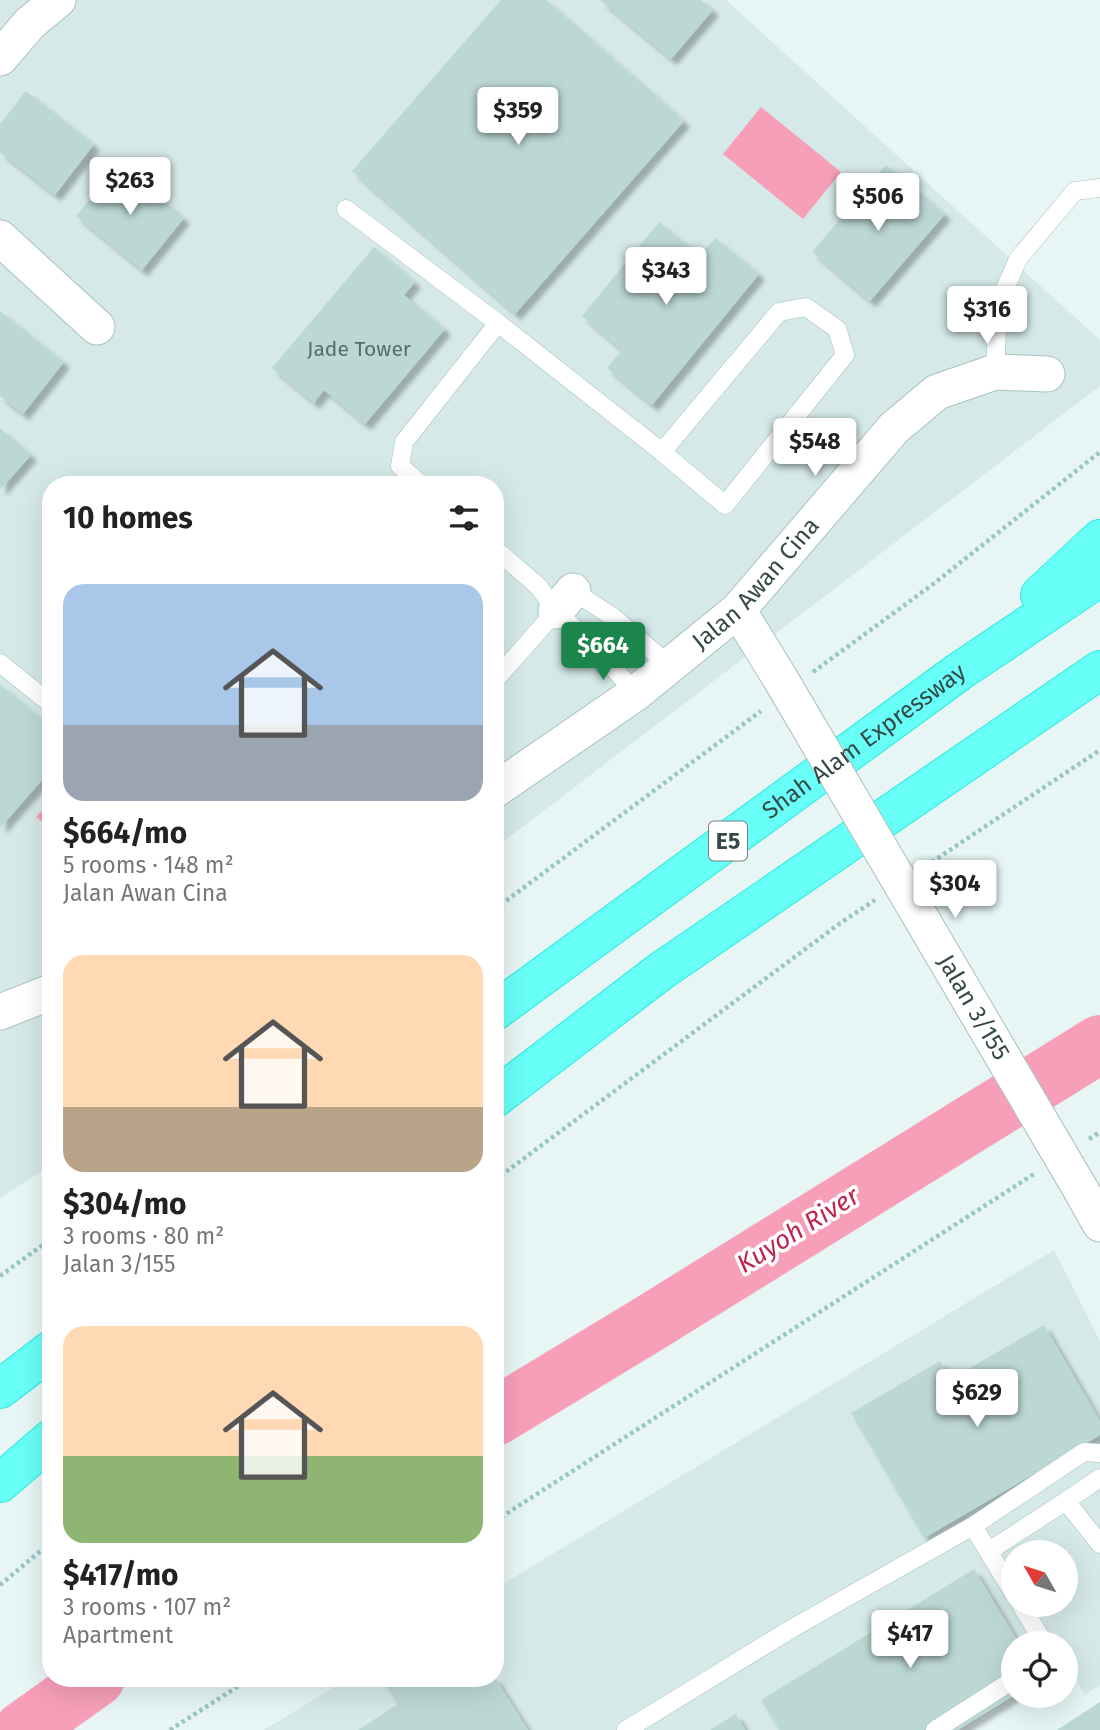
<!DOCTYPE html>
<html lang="en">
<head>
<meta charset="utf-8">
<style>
  body { margin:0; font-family:"Fira Sans",sans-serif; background:#f6f6f6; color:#222; height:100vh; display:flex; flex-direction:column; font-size:26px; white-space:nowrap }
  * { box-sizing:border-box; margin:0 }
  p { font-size:23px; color:#767676 }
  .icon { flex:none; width:38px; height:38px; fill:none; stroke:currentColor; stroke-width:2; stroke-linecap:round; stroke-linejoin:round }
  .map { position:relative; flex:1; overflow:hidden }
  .side { position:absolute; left:42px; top:476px; width:462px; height:1211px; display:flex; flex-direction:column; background:#fff; border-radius:28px; box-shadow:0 7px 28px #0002 }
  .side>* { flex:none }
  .needle { width:46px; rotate:309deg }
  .buttons { position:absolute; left:1001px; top:1540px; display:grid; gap:14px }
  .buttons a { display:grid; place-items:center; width:77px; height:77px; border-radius:50%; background:#fff; box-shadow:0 7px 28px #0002; font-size:35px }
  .price { position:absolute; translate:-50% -60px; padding:0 16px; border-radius:7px; background:#fff; color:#222; font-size:23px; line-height:46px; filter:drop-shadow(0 2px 4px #0008) }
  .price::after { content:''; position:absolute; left:50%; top:42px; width:21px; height:16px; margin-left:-10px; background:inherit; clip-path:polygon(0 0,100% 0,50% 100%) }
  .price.on { background:#1c854b; color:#fff }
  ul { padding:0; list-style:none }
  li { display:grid; align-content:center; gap:14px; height:371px; padding:0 21px }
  li span { display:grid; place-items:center; height:217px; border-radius:21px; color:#555 }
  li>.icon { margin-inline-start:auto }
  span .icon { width:126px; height:126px; fill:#fffc; stroke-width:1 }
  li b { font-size:30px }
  h2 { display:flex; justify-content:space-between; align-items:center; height:84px; padding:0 21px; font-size:30px }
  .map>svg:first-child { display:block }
</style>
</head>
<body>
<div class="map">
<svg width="1100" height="1730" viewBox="0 0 1100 1730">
  <defs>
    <filter id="shadow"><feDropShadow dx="6" dy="6" stdDeviation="2" flood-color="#0004"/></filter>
  </defs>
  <rect width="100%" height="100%" fill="#e7f5f5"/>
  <g fill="#d5e9e9" fill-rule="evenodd">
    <path d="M0,0H726L1100,340V386L495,848V485H51V1165L0,1198Z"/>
    <path d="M1054,1250L1100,1341V1685L1085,1695L1067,1664L1066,1665V1643H1013V1696H1016L961,1730H264L349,1678H495V1589ZM1013,1552H1066V1605H1013Z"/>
  </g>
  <g fill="#f79fb9">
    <path d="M761,107L841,172L803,219L723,154Z"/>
    <path d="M51,800V829L36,817Z"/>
  </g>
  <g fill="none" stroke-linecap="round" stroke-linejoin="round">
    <g stroke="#f79fb9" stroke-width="58">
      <path d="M495,1417L647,1325L1100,1044"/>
      <path d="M23,1730L96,1678"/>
    </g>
  </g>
  <g fill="#bcd8d5" filter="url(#shadow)">
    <path d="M501,0H546L684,121L515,314L352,171Z"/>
    <path d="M600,0H701L713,10L671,59Z"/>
    <path d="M26,91L94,144L55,195L0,152V124Z"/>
    <path d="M119,164L184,218L142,270L76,216Z"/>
    <path d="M886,165L945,214L870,301L812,252Z"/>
    <path d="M659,222L700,256L715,238L759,274L652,405L607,368L622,350L582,316Z"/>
    <path d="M374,247L415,282L404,295L445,329L365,424L324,390L314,403L272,368Z"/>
    <path d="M0,311L64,362L23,414L0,396Z"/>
    <path d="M0,428L31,455L0,490Z"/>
    <path d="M0,684L51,728V770L0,828Z"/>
    <path d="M1044,1325L1100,1421V1435L924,1538L851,1413L940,1361L951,1379Z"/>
    <path d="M974,1569L1019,1643H1013V1696L958,1730H779L761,1700Z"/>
    <path d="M381,1678H495L528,1730H358L398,1704Z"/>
    <path d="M1100,1702V1730H1057Z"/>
    <path d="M736,1714L745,1730H710Z"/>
  </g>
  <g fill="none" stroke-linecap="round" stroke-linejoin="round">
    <defs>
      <g id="lane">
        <path d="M346,209L498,323"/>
        <path d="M995,372L998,305L1018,259L1075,191L1100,188"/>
        <path d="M422,485L400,466L404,442L498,323L662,452L725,505L845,355L837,329L806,307L779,312L662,452"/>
        <path d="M495,549L539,587L556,611L593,646L636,693"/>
        <path d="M566,590L573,591L613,617L669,665"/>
        <path d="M0,663L51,704"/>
        <path d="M495,680L556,611"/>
        <path d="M1066,1501L1100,1478"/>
        <path d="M973,1526L1084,1452L1100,1453"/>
        <path d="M989,1551L1066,1501L1100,1544"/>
        <path d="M1021,1605L1044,1643"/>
        <path d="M626,1730L791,1629L973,1526L1013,1592"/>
        <path d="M935,1730L1013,1680"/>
      </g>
      <g id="street">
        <path d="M0,58L30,23L58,0"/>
        <path d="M0,238L97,327"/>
        <path d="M738,610L780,678"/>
        <path d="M556,611L573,591"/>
        <path id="s1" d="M495,790L636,693L738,610L894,428L937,392L995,372L1047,374"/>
        <path d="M0,1012L51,992"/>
        <path d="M1081,1190L1100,1224"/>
      </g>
      <g id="highway">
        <path d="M1040,595L1100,539"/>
        <path id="s2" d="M495,1011L960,671L1100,577"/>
        <path d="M495,1098L661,971L1100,670"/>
        <path d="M0,1389L51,1350"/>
        <path d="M0,1483L51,1439"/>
      </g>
    </defs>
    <use href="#lane" stroke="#a9c1c0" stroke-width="19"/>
    <use href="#street" stroke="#a9c1c0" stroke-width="37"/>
    <use href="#highway" stroke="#2cebdd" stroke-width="40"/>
    <g stroke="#99c5c2" stroke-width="4.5" stroke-dasharray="3.5 3.5" stroke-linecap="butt">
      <path d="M813,672L932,585L1100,452"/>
      <path d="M926,866L1100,750"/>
      <path d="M495,909L761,711"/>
      <path d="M1089,1139L1100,1132"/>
      <path d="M495,1180L839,924L875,900"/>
      <path d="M0,1276L51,1239"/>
      <path d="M495,1521L1034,1174"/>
      <path d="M0,1585L51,1542"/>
      <path d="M170,1730L251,1678"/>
    </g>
    <use href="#lane" stroke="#fff" stroke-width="18"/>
    <use href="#street" stroke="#fff" stroke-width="35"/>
    <use href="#highway" stroke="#68fff9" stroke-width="38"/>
    <defs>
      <g id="street-bridge">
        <path id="s3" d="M780,678L1081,1190"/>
      </g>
    </defs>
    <use href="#street-bridge" stroke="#a9c1c0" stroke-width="37" stroke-linecap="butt"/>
    <use href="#street-bridge" stroke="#fff" stroke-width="35"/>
  </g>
  <g text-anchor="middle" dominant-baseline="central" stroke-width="7" stroke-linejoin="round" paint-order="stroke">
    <g font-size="21" fill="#576d6a">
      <text x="359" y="349">Jade Tower</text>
    </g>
    <rect fill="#fff" stroke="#72807e" stroke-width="2" x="709" y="821.5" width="38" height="39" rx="5"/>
    <g font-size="23" font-weight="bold" fill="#354947">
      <text x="728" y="841">E5</text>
    </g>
    <g font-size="24" fill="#354947" stroke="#fff">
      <text stroke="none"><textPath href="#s1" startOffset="334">Jalan Awan Cina</textPath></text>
      <text stroke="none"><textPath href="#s2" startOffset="457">Shah Alam Expressway</textPath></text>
      <text stroke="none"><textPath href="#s3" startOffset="382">Jalan 3/155</textPath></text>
    </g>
    <g font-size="26" font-style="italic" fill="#bf2550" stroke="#fff">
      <text transform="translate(798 1230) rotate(-32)">Kuyoh River</text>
    </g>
  </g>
</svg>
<div class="buttons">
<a><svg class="needle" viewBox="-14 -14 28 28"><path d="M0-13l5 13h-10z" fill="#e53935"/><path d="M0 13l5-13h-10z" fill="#767676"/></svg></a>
<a><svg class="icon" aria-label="locate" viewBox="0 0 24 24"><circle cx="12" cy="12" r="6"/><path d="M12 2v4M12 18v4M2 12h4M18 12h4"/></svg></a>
</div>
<b class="price" style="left:518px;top:147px">$359</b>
<b class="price" style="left:130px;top:217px">$263</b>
<b class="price" style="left:878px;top:233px">$506</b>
<b class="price" style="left:666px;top:307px">$343</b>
<b class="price" style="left:987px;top:346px">$316</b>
<b class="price" style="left:815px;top:478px">$548</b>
<b class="price on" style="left:603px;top:682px">$664</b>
<b class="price" style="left:955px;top:920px">$304</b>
<b class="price" style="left:977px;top:1429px">$629</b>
<b class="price" style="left:910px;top:1670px">$417</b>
<section class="side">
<h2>10 homes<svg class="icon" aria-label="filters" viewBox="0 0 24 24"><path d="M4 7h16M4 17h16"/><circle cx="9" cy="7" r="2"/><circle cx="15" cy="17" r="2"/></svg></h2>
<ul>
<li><span style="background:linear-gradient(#a9c7e8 65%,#9aa5b1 0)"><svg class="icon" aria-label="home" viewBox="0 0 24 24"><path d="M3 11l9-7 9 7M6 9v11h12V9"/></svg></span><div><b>$664/mo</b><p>5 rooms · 148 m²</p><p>Jalan Awan Cina</p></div></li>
<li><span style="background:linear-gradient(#ffd9b3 70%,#b9a48a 0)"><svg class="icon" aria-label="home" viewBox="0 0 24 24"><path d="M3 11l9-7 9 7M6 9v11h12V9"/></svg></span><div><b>$304/mo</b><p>3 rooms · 80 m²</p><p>Jalan 3/155</p></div></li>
<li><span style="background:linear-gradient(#ffd9b3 60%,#8fb573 0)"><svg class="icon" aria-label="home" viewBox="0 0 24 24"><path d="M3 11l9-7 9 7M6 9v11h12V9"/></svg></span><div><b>$417/mo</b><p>3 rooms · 107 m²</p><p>Apartment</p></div></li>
</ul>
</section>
</div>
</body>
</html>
